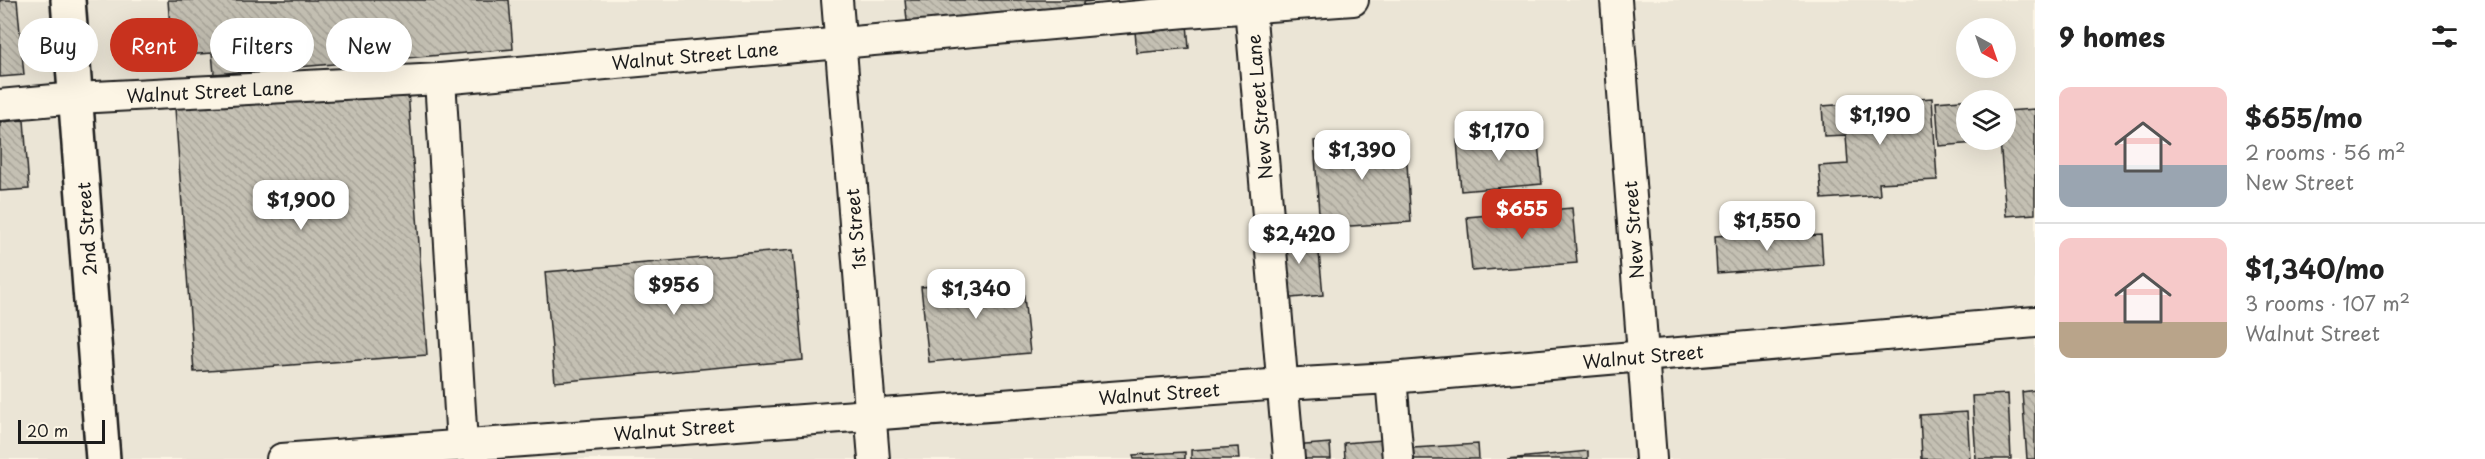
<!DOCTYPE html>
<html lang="en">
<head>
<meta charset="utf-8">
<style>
  body { margin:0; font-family:"Playpen Sans",sans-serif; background:#f6f6f6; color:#222; height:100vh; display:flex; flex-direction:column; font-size:22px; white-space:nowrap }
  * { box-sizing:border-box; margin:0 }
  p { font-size:20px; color:#767676 }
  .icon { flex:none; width:33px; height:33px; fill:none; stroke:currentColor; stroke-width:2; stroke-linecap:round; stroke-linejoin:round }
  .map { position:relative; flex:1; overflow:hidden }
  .panel { display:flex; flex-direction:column; background:#fff; width:450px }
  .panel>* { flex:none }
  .top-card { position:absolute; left:18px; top:18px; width:570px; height:54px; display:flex; gap:12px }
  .needle { width:39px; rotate:140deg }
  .controls { position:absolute; left:1956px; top:18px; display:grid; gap:12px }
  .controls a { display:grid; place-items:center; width:60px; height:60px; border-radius:50%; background:#fff; box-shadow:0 6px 24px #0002; font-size:30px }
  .scale { position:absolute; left:18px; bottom:15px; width:87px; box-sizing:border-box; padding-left:6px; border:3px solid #1c1c1c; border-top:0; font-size:16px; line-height:21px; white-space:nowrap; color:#1c1c1c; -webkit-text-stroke:4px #fcf5e5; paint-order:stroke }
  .price { position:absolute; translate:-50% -51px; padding:0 14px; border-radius:12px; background:#fff; color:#222; font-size:20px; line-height:39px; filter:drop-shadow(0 2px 3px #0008) }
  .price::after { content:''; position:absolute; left:50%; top:36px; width:18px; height:14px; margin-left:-9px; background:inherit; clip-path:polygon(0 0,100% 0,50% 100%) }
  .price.selected { background:#c8321e; color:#fff }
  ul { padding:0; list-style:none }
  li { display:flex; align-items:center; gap:18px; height:150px; padding:0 24px }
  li+li { border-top:2px solid #e0e0e0 }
  li span { display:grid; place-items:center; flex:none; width:168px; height:120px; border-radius:12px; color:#555 }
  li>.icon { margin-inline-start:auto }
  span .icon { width:72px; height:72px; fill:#fffc; stroke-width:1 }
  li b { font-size:26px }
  h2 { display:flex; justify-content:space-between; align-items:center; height:72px; padding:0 24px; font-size:26px }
  .chip { padding:0 21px; border-radius:27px; background:#fff; box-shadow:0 6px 24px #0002; font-size:21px; line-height:54px }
  .chip.selected { background:#c8321e; color:#fff }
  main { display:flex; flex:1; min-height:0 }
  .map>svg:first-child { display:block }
</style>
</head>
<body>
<main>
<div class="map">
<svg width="2035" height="459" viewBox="0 0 2035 459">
  <defs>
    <pattern id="building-back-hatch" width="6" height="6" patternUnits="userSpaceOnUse" patternTransform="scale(1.5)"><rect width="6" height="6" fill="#c4c0b3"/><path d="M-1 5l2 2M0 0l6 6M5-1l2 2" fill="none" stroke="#a8a499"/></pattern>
  </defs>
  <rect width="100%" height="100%" fill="#fcf5e5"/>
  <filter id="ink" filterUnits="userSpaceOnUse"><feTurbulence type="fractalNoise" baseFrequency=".0167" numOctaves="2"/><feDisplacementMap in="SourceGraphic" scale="12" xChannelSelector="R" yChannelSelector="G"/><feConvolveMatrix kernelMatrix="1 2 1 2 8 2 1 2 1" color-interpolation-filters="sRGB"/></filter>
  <g filter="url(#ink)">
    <path fill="#ebe5d6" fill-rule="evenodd" d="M0,0H2035V459H0ZM1966,28H2006V68H1966ZM1966,100H2006V140H1966Z"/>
    <g fill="url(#building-back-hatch)" stroke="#1c1c1c" stroke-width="1.5">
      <path d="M0,0H17L24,75L0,77Z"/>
      <path d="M168,0H509L513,49L214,74L212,53L172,56Z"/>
      <path d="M905,0H1102L1084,2L1085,14L908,31Z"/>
      <path d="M1132,0H1185L1189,48L1137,53Z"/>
      <path d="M408,91L427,355L194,372L175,108Z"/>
      <path d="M1932,98L1937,180L1879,183L1880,195L1822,199L1819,166L1848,164L1846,135L1824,136L1822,106Z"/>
      <path d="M1973,99L1966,100V140H1976V143L1939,146L1936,102Z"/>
      <path d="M2035,109V214L2006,216L2000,140H2006V111Z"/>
      <path d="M24,120L29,189L0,191V122Z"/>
      <path d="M1537,133L1542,184L1461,191L1457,140Z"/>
      <path d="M1405,135L1411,222L1320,228L1314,141Z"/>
      <path d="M1572,208L1577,263L1472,271L1467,217Z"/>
      <path d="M1317,231L1323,295L1281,299L1275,235Z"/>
      <path d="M1790,231L1791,237L1821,235L1823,265L1717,273L1715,236Z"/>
      <path d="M793,250L803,360L555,382L545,272Z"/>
      <path d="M1022,277L1030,353L929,362L921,287Z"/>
      <path d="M2035,390V459H2027L2022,392Z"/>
      <path d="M2008,394L2011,459H1976L1972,396Z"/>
      <path d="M1967,412L1970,459H1922L1920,415Z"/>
      <path d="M1383,440L1385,459H1345L1344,443Z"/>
      <path d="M1330,443L1331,459H1294L1293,446Z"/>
      <path d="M1478,444L1479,459H1414L1413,448Z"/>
      <path d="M1238,447L1239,459H1191V450Z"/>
      <path d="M1588,451V459H1507Z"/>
      <path d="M1185,452V459H1134L1133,455Z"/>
    </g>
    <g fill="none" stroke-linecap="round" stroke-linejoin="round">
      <defs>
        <g id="minor">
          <path d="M837,0L874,459"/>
          <path d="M1616,0L1651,459"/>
          <path d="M1250,7L1289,459"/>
          <path d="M440,79L462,444"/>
          <path d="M0,105L76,98L440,79L1186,12L1353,0"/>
          <path d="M1391,378L1398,459"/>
          <path d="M282,459L1283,384L1391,378L2035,322"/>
        </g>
        <path id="major" d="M68,0L103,459"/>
      </defs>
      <use href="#minor" stroke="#1c1c1c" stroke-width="34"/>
      <use href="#major" stroke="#1c1c1c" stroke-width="38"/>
      <use href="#minor" stroke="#fcf5e5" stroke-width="30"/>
      <use href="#major" stroke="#fcf5e5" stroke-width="33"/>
    </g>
  </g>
  <g text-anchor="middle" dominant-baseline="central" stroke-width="4.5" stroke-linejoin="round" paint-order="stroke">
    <g font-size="18" fill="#1c1c1c" stroke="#fcf5e5">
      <text transform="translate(695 55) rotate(-5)">Walnut Street Lane</text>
      <text transform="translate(210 91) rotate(-3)">Walnut Street Lane</text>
      <text transform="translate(1259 107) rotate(-95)">New Street Lane</text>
      <text transform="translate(86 229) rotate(-94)">2nd Street</text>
      <text transform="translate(855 229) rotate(-95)">1st Street</text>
      <text transform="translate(1633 230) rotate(-94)">New Street</text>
      <text transform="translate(1643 356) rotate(-5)">Walnut Street</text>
      <text transform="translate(1159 393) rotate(-4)">Walnut Street</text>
      <text transform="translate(674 429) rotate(-4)">Walnut Street</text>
    </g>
  </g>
</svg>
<div class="controls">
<a><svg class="needle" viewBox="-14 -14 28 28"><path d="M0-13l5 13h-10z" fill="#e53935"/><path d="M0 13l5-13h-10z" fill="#767676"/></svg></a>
<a><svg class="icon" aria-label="layers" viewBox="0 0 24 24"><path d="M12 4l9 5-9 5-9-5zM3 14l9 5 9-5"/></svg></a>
</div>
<div class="scale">20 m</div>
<b class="price" style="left:1880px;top:146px">$1,190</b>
<b class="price" style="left:1499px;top:162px">$1,170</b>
<b class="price" style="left:1362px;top:181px">$1,390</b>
<b class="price" style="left:301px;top:231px">$1,900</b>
<b class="price selected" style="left:1522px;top:240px">$655</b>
<b class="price" style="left:1767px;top:252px">$1,550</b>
<b class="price" style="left:1299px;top:265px">$2,420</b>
<b class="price" style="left:674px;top:316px">$956</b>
<b class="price" style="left:976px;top:320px">$1,340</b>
<div class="top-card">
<a class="chip">Buy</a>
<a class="chip selected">Rent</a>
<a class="chip">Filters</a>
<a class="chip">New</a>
</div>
</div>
<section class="panel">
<h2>9 homes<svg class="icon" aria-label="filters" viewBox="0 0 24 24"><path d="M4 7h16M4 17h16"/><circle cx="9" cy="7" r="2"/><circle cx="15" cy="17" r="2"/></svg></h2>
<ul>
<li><span style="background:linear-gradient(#f6c9c9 65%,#9aa5b1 0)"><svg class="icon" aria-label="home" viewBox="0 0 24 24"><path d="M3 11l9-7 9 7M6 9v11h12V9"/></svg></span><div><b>$655/mo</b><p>2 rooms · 56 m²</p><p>New Street</p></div></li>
<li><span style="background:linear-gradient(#f6c9c9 70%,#b9a48a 0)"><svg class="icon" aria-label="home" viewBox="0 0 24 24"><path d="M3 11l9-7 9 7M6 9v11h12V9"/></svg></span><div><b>$1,340/mo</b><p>3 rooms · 107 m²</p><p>Walnut Street</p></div></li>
</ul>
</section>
</main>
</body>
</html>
